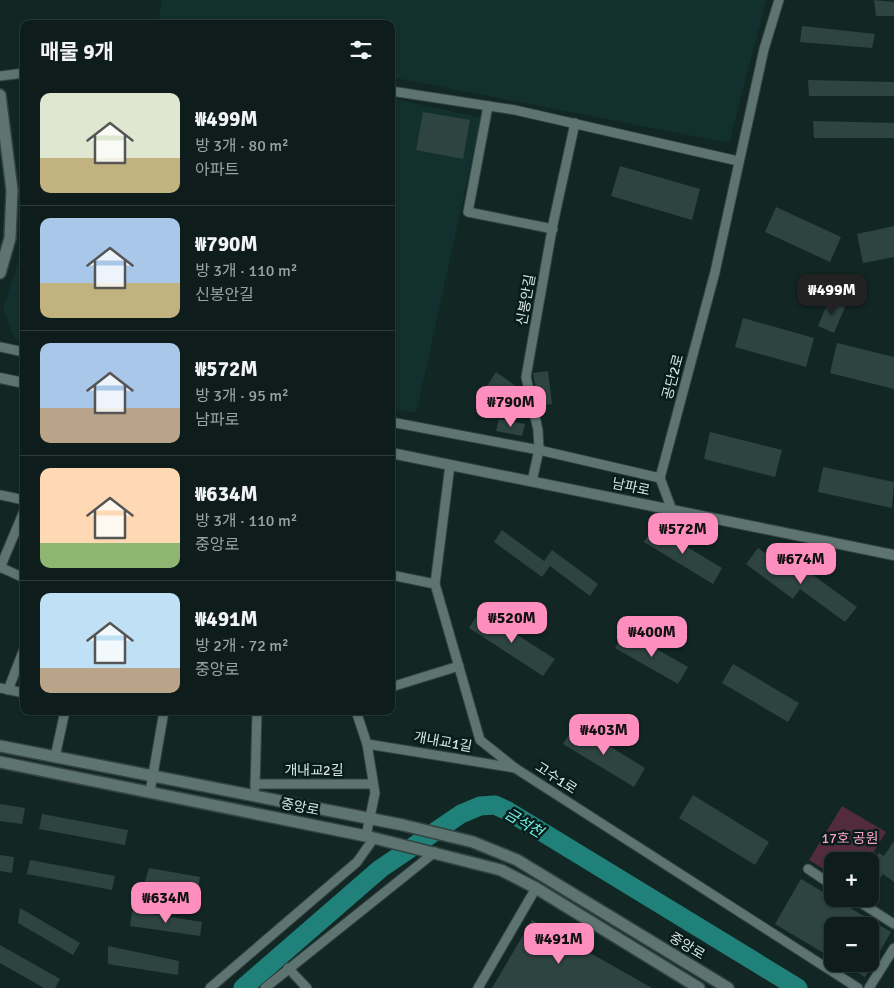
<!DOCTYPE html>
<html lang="ko">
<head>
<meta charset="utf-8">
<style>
  body { margin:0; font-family:Signika,"Noto Sans KR",sans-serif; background:#172624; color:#f1f3f6; height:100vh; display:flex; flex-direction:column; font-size:19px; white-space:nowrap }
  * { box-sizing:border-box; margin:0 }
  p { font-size:16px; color:#9ba2a3 }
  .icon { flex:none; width:28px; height:28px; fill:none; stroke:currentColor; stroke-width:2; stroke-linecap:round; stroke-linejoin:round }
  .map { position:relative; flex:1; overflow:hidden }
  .details { position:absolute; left:20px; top:20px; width:375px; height:695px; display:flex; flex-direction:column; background:#0e1d1b; border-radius:10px; box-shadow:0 1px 4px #0004,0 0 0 1px #2e3b3a }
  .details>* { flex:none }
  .tools { position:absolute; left:824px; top:852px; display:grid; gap:10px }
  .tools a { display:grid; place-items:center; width:55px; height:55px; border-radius:10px; background:#0e1d1b; box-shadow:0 1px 4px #0004,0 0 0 1px #2e3b3a; font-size:25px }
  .price { position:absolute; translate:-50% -42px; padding:0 11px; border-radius:10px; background:#fe8ebd; color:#111; font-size:16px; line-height:32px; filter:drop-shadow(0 1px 2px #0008) }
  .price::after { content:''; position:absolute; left:50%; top:30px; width:15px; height:11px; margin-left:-8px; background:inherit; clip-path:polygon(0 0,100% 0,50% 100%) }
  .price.on { background:#222; color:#fff }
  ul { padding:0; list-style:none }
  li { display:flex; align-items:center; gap:15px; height:125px; padding:0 20px }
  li+li { border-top:1px solid #2e3b3a }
  li span { display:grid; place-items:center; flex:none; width:140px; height:100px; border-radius:10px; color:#555 }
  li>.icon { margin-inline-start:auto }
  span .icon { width:60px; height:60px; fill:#fffc; stroke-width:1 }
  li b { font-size:21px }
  h2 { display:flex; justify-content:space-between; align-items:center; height:60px; padding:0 20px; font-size:21px }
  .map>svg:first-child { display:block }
</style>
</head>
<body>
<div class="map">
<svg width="894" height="988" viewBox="0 0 894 988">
  <rect width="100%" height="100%" fill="#122724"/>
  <g fill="#12312e">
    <path d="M162,0H766L729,143L391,77V24H158Z"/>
    <path d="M391,98L481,118L416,413L391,408Z"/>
    <path d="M24,244V340L15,338L3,309Z"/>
  </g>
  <path fill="#522c3c" d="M842,806L886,832L868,861H832V874L809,860Z"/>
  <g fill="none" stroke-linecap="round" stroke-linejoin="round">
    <path stroke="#1f8179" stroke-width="19" d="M243,988L380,869L461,814L480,806L495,805L508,811L798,988"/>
  </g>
  <g fill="#2e4441">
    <path d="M874,0L894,2V16H876Z"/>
    <path d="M802,26L875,34L872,48L800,42Z"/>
    <path d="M808,80L894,82V96H809Z"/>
    <path d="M423,112L470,120L463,159L416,150Z"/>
    <path d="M813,121L894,123V138H814Z"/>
    <path d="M620,166L700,189L692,220L611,196Z"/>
    <path d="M776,207L841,237L830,262L765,232Z"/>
    <path d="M894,226V257L863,263L857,234Z"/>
    <path d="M829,300L845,307L834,333L818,326Z"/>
    <path d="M743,318L814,338L806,367L735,347Z"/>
    <path d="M837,343L894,357V389L830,373Z"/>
    <path d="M548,371L552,404L539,406L533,373Z"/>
    <path d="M496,372L523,391L517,400L502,391L500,395L487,386Z"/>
    <path d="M499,419L525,424L522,436L496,431Z"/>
    <path d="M710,432L782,450L775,477L704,459Z"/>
    <path d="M823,467L894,482L892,508L818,492Z"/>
    <path d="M654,527L722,568L713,584L644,542Z"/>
    <path d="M502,530L544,561L552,550L598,584L590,596L550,566L542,577L494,542Z"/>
    <path d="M758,548L800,578L806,570L857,607L845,622L800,589L793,599L746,564Z"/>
    <path d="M480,611L555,659L543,676L469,628Z"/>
    <path d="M625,631L688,667L678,684L615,648Z"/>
    <path d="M733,664L799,703L788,722L722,683Z"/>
    <path d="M575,725L645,768L634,787L563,744Z"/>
    <path d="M693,795L769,842L755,865L679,818Z"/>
    <path d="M0,804L25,808L22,824L0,821Z"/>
    <path d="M42,814L128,830L125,845L39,829Z"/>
    <path d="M894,841V882L883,874L870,893V867L879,853L884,856Z"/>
    <path d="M0,855L14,857L12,873L0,871Z"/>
    <path d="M30,860L115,876L112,890L27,874Z"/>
    <path d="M149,868L200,877L197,895L144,885Z"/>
    <path d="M801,879L891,932L865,977L843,964H870V926H832V958L775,924Z"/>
    <path d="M20,908L80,943L73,955L18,923Z"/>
    <path d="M132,911L202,922L200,936L130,926Z"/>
    <path d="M532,920L652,988H492Z"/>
    <path d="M0,945L60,979L55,988H44L0,963Z"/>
    <path d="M108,946L179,961L178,975L108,964Z"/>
  </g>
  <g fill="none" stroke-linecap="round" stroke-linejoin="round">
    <defs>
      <g id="minor">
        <path d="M0,76L24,73"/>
        <path d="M391,91L515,110L738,161"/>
        <path d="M488,106L468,212L553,229"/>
        <path d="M0,347L24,352"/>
        <path d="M391,422L539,450L660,478"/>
        <path d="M450,465L435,584L480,740L515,768L858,988"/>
        <path d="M660,478L715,272L764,49L779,0"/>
        <path d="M660,478L672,510"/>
        <path d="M532,481L539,450L538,430L526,377L553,224L575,123"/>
        <path d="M0,495L24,500"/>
        <path d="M0,567L24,578"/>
        <path d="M0,568L24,511"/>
        <path d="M391,575L435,584"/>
        <path d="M391,687L459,666"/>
        <path d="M0,688L24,693"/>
        <path d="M8,690L24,649"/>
        <path d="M356,711L367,744L375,793L366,836"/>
        <path d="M367,744L515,768"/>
        <path d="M55,757L65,711"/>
        <path d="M255,784H373"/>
        <path d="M255,788L257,711"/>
        <path d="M150,792L164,711"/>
        <path d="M808,869L832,885"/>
        <path d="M855,899L894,924"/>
        <path d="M288,968L307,988"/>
        <path d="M210,988L357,862L374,838"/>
        <path d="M265,988L435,852"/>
        <path d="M478,988L536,888"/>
        <path d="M869,988L894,948"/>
      </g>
      <g id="tertiary">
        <path d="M0,378L24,383"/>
        <path d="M391,453L894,555"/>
      </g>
      <g id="secondary">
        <path d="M0,95L12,190L10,238L0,273"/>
        <path d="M0,746L403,825L473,842L517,860L728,988"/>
        <path d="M0,762L366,836L501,870L536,888L699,988"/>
      </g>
    </defs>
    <use href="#minor" stroke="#344341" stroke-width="11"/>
    <use href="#tertiary" stroke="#344341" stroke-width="12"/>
    <use href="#secondary" stroke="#344341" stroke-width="14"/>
    <use href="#minor" stroke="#5d7471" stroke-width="9"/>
    <use href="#tertiary" stroke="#5d7471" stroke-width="10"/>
    <use href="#secondary" stroke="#5d7471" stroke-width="11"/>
  </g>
  <g text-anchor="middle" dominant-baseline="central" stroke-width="5" stroke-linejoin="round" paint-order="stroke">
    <g font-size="14" fill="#d8e5e3" stroke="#081d1b">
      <text transform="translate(526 300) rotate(-80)">신봉안길</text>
      <text transform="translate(673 377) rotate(-75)">공단2로</text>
      <text transform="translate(631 487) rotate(12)">남파로</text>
      <text transform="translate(443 742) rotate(10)">개내교1길</text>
      <text x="314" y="770">개내교2길</text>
      <text transform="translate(556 778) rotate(33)">고수1로</text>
      <text transform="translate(300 807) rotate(11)">중앙로</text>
      <text transform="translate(687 946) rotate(31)">중앙로</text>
    </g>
    <g font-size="14" fill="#fba0c4" stroke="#081d1b">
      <text x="850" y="838">17호 공원</text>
    </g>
    <g font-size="15" font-style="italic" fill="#72f5e8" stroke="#081d1b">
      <text transform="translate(524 823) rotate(31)">금석천</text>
    </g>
  </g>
</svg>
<div class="tools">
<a>+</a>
<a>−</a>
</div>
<b class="price on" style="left:832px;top:316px">₩499M</b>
<b class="price" style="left:511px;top:428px">₩790M</b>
<b class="price" style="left:683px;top:555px">₩572M</b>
<b class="price" style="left:801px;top:585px">₩674M</b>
<b class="price" style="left:512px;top:644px">₩520M</b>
<b class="price" style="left:652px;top:658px">₩400M</b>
<b class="price" style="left:604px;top:756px">₩403M</b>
<b class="price" style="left:166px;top:924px">₩634M</b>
<b class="price" style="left:559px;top:965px">₩491M</b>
<section class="details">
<h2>매물 9개<svg class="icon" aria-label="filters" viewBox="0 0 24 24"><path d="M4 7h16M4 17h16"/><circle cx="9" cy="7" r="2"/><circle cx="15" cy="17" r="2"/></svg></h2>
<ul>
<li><span style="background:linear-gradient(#dfe7d0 65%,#c2b280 0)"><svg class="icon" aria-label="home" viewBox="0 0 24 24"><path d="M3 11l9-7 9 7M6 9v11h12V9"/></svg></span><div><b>₩499M</b><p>방 3개 · 80 m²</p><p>아파트</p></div></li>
<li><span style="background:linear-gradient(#a9c7e8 65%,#c2b280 0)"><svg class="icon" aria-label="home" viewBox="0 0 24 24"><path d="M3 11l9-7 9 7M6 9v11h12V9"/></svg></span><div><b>₩790M</b><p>방 3개 · 110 m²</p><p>신봉안길</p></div></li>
<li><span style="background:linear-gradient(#a9c7e8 65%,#b9a48a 0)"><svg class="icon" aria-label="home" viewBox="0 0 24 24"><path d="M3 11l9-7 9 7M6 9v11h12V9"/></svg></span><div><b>₩572M</b><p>방 3개 · 95 m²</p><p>남파로</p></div></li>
<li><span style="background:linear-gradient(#ffd9b3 75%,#8fb573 0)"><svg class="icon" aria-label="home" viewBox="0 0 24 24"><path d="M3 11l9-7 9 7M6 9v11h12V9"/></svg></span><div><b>₩634M</b><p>방 3개 · 110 m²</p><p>중앙로</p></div></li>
<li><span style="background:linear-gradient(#bfe0f5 75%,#b9a48a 0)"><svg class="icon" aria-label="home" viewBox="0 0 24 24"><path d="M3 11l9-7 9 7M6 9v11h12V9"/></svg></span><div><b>₩491M</b><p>방 2개 · 72 m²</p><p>중앙로</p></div></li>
</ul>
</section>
</div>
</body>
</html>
